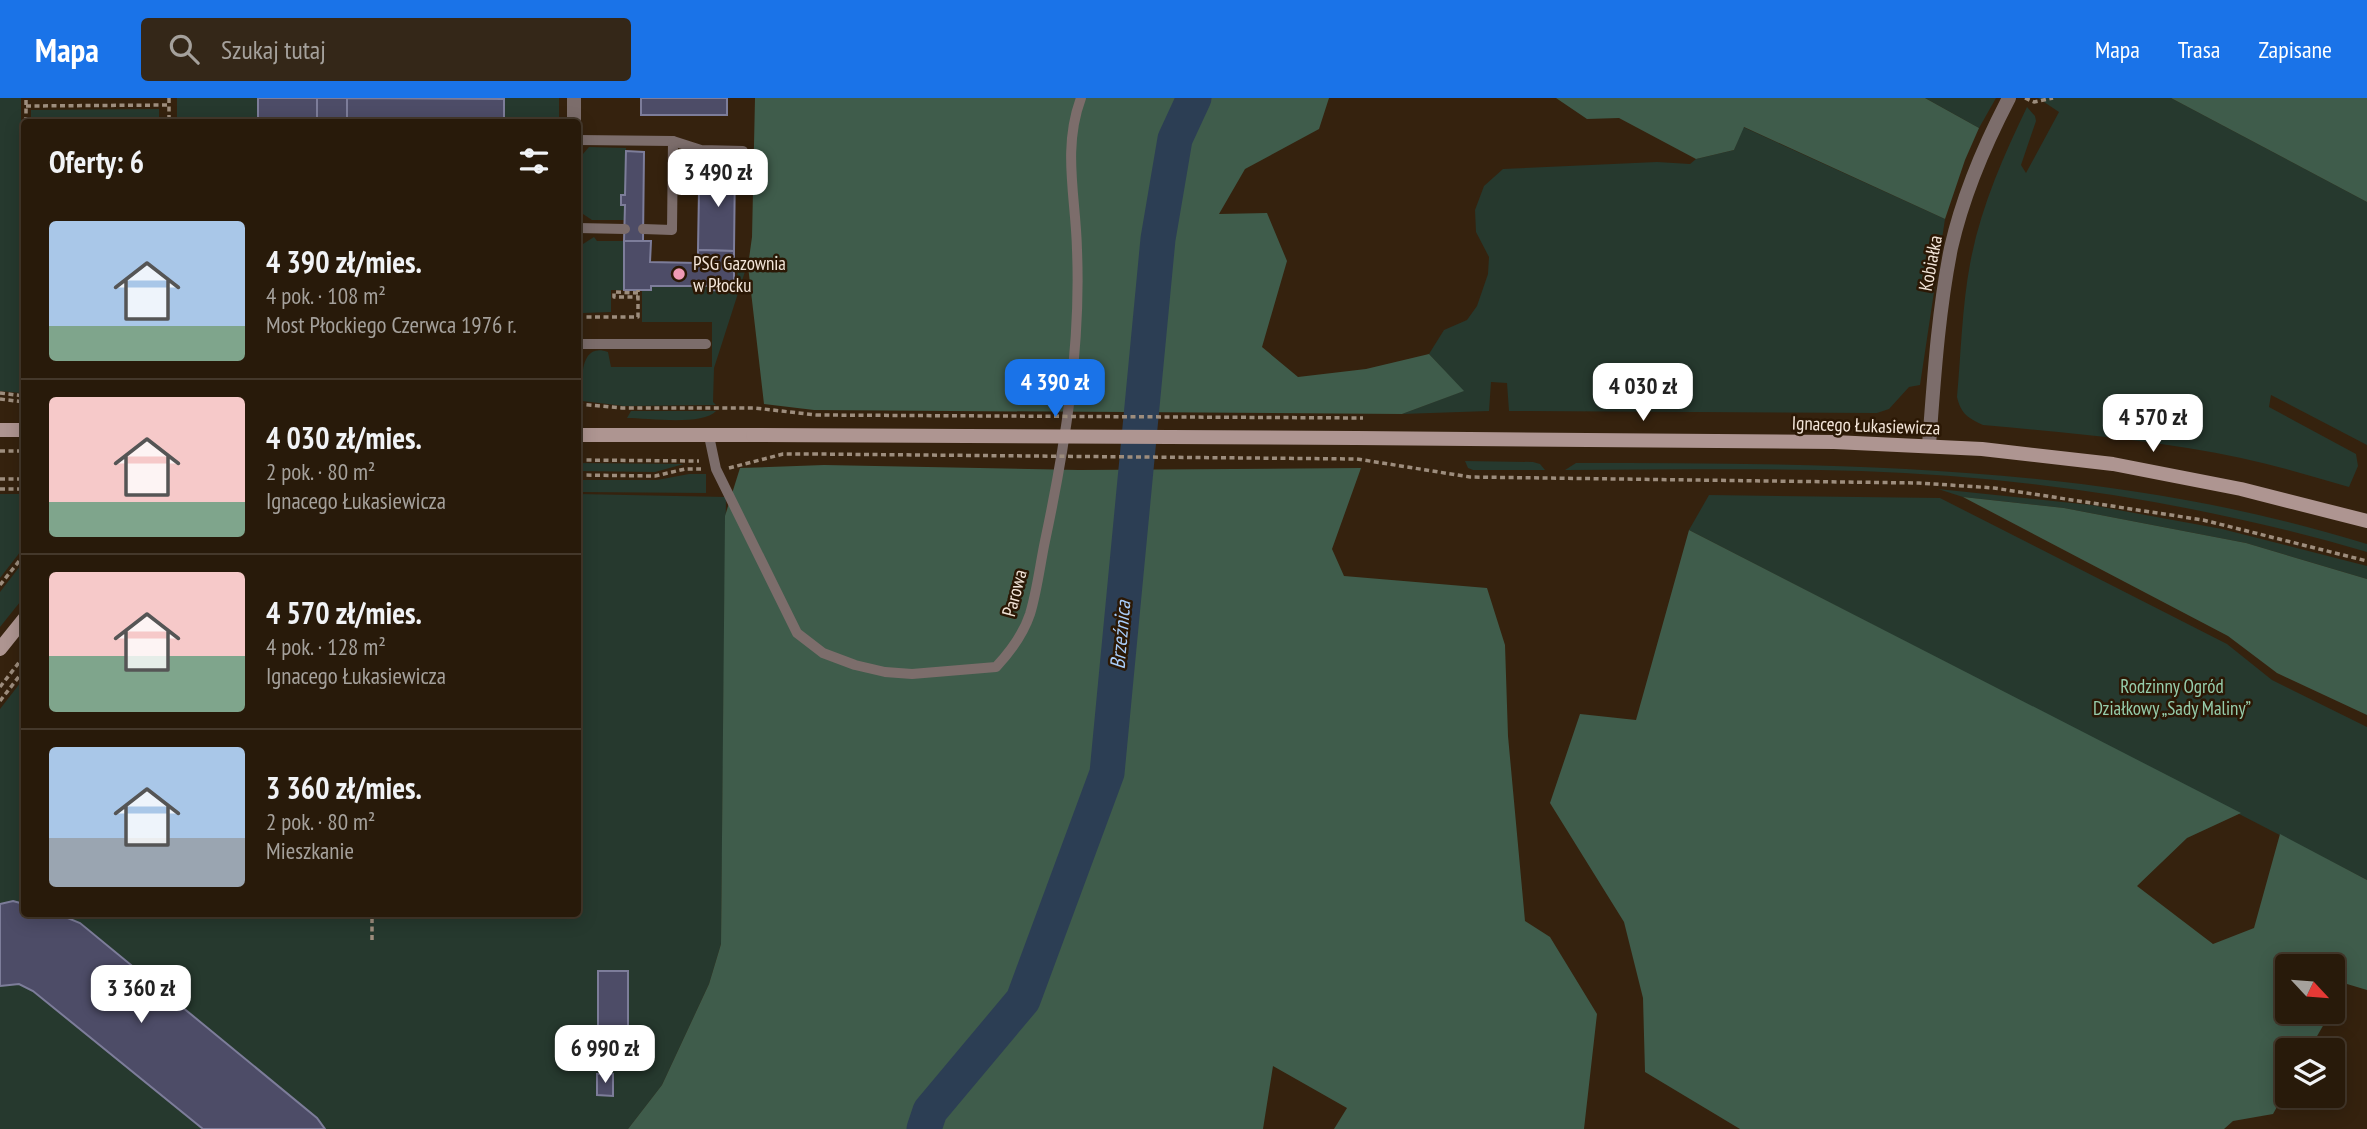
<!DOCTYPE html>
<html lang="pl">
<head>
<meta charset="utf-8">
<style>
  body { margin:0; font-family:"PT Sans Narrow",sans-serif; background:#342718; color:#f1f3f6; height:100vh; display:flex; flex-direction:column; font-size:26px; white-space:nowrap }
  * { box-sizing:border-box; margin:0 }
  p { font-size:23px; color:#a5a19c }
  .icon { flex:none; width:38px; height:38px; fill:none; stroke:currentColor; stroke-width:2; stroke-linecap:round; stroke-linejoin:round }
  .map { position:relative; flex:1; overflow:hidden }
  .sheet { position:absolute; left:21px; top:21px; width:560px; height:798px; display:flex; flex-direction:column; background:#281a0a; border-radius:7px; box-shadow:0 4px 18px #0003,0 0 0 2px #44382b }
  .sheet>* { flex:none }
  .needle { width:46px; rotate:116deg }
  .tools { position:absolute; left:2275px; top:856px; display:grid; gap:14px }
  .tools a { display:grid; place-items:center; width:70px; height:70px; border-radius:7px; background:#281a0a; box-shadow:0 4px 18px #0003,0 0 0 2px #44382b; font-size:35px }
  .price { position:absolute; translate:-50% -60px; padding:0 16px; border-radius:14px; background:#fff; color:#222; font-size:23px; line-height:46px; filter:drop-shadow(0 2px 4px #0008) }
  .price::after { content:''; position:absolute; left:50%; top:42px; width:21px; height:16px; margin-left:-10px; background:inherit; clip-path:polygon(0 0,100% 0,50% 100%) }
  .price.on { background:#1a73e8; color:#fff }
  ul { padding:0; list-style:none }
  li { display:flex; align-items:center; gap:21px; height:175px; padding:0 28px }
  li+li { border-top:2px solid #44382b }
  li span { display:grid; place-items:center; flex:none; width:196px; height:140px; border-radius:7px; color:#555 }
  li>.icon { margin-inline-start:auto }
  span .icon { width:84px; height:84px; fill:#fffc; stroke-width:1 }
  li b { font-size:30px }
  h2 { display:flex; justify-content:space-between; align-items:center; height:84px; padding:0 28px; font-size:30px }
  header { display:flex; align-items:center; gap:42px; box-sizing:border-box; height:98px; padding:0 35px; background:#1a73e8; color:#fff }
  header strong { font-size:33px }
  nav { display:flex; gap:38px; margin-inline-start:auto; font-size:24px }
  .search { width:490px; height:63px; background:#342718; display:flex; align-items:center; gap:18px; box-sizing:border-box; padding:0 24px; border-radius:7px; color:#a5a19c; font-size:26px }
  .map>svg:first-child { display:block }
</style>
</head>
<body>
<header>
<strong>Mapa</strong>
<div class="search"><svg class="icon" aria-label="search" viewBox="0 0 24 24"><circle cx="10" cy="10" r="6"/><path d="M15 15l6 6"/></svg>Szukaj tutaj</div>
<nav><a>Mapa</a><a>Trasa</a><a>Zapisane</a></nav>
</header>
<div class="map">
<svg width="2367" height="1031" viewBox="0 0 2367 1031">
  <rect width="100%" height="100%" fill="#35220e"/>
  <g fill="#26392e">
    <path d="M0,0H21V295L0,293Z"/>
    <rect x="177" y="0" width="81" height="24"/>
    <path d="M470,0H559V24H504V1Z"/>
    <path d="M1925,0H1996L1979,30Z"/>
    <path d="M2038,0H2171L2367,104V347L2271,297L2269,309L2356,356L2358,368L2349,389C2314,379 2278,368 2241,360C2156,342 2069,335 1983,327C1968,320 1961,316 1957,299C1961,255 1962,209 1970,166C1980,111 2003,59 2027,9L2035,18L2036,23L2021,67L2026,75L2059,14Z"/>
    <path d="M159,11V24H31V12Z"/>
    <path d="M1743,29L1945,121L1920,287L1909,289L1889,311L1877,315L1509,313L1507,285L1491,284L1489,313L1402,316L1463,293L1429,256L1444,232L1467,222L1477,208L1488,176L1489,159L1476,134L1475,112L1484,88L1503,71L1657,64L1690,66L1696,61L1734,52Z"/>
    <path d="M589,49L626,50L625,97L621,98V107H625V122H592L583,116V56Z"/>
    <path d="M594,139L597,143H624V192H611V214L583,215V146Z"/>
    <path d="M749,161L714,270L713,304L716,307L624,308L582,303C582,286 578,243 608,254L611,269H712V224H642V192H651V188H712V192L722,193V188H736L738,172Z"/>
    <path d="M631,313H716C703,328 647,320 627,320Z"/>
    <path d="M1465,363L1533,364L1540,366L1545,372H1473L1468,370Z"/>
    <path d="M578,365L684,366L655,374L578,373Z"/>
    <path d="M1576,365C1842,365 2110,366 2367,446V454C2204,406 2031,379 1861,373C1763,370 1664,372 1565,372Z"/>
    <path d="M689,376H706V395L578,394V382H657Z"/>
    <path d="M1938,391L2091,407L2222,431L2367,468V481L2246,445L2064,410L1963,399Z"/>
    <path d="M0,396H24V449L0,480Z"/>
    <path d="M578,396L726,399L721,846L709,886L662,987L628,1031H0V611L24,580V816H578Z"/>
    <path d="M1709,397L1940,400L2227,546L2272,582L2367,629V782L1689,432Z"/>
    <path d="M24,463V499L0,529V494Z"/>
  </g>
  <g fill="#3f5c4b">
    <path d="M755,0H1329L1319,31L1245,71L1219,116L1267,115L1287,163L1262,249L1298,279L1366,271L1429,256L1464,293L1402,316L814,312L764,306L748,168L752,139Z"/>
    <path d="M1556,0H1925L1979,30L1965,62L1945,121L1744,29L1734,52L1696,61L1619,20L1587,21Z"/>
    <path d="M2171,0H2367V104Z"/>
    <path d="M824,367L1079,372L1361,370L1332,451L1344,478L1487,490L1505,547L1508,638L1525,823L1550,839L1597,916L1584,1031H1334L1347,1010L1273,968L1263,1031H628L662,987L709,886L721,846L725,418L740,370Z"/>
    <path d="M1963,399L2064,410L2246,445L2367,481V617L2277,575L2228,538Z"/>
    <path d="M1689,432L2241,715L2187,740L2137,788L2213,846L2254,830L2280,736L2367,782V892L2347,886L2333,910V868H2287V914H2331L2309,952H2287V991L2273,1016L2233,1023L2224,1031H1740L1645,974L1643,900L1624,824L1550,705L1580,616L1636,622Z"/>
  </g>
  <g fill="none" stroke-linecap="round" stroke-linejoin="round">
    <path stroke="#2c3e54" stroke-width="35" d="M924,1031L930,1013L1023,902L1107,675L1158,141L1175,41L1194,0"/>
  </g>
  <g fill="#4d4c67" stroke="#7d7d9a" stroke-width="2">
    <rect x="258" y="0" width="59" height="24"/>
    <rect x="317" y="0" width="30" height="24"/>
    <path d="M347,0L504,1V24H347Z"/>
    <rect x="641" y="0" width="86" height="17"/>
    <path d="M626,53L644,54L643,143H624L625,107H621V97H625Z"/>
    <path d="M707,66H735L734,153L698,152L699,92L707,93Z"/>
    <path d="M624,143H651L650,164L698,165V152L734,153V189L722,188V193L712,192V188H651V192H624Z"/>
    <path d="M13,803L24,806V816H58L80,825L317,1020L325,1031H203L33,893L19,886L0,888V806Z"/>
    <rect x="598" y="873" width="30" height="67"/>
    <path d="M597,976H613V998L597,997Z"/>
  </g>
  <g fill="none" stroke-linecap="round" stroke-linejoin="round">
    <g stroke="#9d8d7d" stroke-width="3.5" stroke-dasharray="5 3.5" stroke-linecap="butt">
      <path d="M169,0V24"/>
      <path d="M2025,0L2034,4L2053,0"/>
      <path d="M26,8L169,7"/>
      <path d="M26,24V0"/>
      <path d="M638,195L614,194V199H638"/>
      <path d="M578,219H638V192"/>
      <path d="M0,295L24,298"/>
      <path d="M0,301L24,304"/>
      <path d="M578,306L622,310H755L816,317"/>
      <path d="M0,353H24"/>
      <path d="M1357,361L1470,379L1919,385L1994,390L2203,422L2367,463"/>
      <path d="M578,362L699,363"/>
      <path d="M729,370L783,356H813"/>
      <path d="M578,377L655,378L685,371H701"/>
      <path d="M0,381H24"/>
      <path d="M0,391H24"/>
      <path d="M0,487L24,457"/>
      <path d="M0,589L24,558"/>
      <path d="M0,603L24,572"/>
      <path d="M372,842V816"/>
    </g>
    <g stroke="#7c6d6b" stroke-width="10">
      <path d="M578,42L673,43L672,132L643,131"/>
      <path d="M673,43L701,52L743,53"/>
      <path d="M578,130L625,131"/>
      <path d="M578,246H706"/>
      <path d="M709,338L716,371L797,535L823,555L855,567L885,574L912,576L996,569C1011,553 1023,537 1030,516C1037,493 1040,467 1045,443C1065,349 1081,249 1077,152C1076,100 1062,51 1081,0"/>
    </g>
    <g stroke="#7c6d6b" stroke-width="14">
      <path d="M574,24V0"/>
      <path d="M1929,347C1934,281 1938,215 1951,150C1963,97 1984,48 2009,0"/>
    </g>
    <g stroke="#ae9591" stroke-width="14">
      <path d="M0,332H24"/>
      <path d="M578,337H753"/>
      <path d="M1356,340L1834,344L1982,351L2113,366L2241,391L2367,423"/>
      <path d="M0,551L24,521"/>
    </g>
    <g stroke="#9d8d7d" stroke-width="3.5" stroke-dasharray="5 3.5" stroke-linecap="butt">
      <path d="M816,317L1363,320"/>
      <path d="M813,356L1357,361"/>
    </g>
    <path stroke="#ae9591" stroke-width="14" d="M753,337L1356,340"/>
  </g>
  <circle fill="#f09ab5" stroke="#2b1805" stroke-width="2.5" cx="679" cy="176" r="7"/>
  <g text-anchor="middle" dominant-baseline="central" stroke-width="5" stroke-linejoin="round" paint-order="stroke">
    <g font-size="19" fill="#f3e5d9" stroke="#2b1805" text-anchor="start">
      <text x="693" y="165">PSG Gazownia<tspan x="693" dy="22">w Płocku</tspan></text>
    </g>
    <g font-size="19" fill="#f3e5d9" stroke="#2b1805">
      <text transform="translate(1930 165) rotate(-79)">Kobiałka</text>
      <text transform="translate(1866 327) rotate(2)">Ignacego Łukasiewicza</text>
      <text transform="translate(1014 495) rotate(-75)">Parowa</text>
    </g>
    <g font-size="19" fill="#96cdac" stroke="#2b1805">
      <text x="2172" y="588">Rodzinny Ogród<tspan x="2172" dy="22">Działkowy „Sady Maliny”</tspan></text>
    </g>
    <g font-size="21" font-style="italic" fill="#a8ccf9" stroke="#2b1805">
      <text transform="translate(1120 537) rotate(-85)">Brzeźnica</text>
    </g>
  </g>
</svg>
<div class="tools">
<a><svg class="needle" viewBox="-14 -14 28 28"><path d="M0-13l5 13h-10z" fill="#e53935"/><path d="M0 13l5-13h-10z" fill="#a5a19c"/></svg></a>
<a><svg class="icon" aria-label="layers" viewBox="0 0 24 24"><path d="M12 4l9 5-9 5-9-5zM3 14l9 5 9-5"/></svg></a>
</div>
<b class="price" style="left:718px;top:111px">3 490 zł</b>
<b class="price on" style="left:1055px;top:321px">4 390 zł</b>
<b class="price" style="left:1643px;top:325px">4 030 zł</b>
<b class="price" style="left:2153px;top:356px">4 570 zł</b>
<b class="price" style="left:141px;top:927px">3 360 zł</b>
<b class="price" style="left:605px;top:987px">6 990 zł</b>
<section class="sheet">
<h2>Oferty: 6<svg class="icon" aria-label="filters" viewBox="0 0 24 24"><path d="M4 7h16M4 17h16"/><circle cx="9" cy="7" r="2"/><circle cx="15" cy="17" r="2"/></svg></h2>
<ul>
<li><span style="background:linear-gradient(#a9c7e8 75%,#7fa58c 0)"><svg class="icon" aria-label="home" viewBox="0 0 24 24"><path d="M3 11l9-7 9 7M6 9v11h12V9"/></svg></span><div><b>4 390 zł/mies.</b><p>4 pok. · 108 m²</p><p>Most Płockiego Czerwca 1976 r.</p></div></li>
<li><span style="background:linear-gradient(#f6c9c9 75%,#7fa58c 0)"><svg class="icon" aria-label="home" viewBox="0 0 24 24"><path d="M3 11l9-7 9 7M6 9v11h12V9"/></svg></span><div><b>4 030 zł/mies.</b><p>2 pok. · 80 m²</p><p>Ignacego Łukasiewicza</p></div></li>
<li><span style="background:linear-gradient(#f6c9c9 60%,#7fa58c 0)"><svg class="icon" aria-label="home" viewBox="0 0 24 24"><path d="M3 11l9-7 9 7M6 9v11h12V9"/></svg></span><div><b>4 570 zł/mies.</b><p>4 pok. · 128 m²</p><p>Ignacego Łukasiewicza</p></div></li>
<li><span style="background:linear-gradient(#a9c7e8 65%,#9aa5b1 0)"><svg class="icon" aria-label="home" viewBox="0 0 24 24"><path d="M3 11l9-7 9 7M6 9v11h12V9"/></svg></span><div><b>3 360 zł/mies.</b><p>2 pok. · 80 m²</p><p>Mieszkanie</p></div></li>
</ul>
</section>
</div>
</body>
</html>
